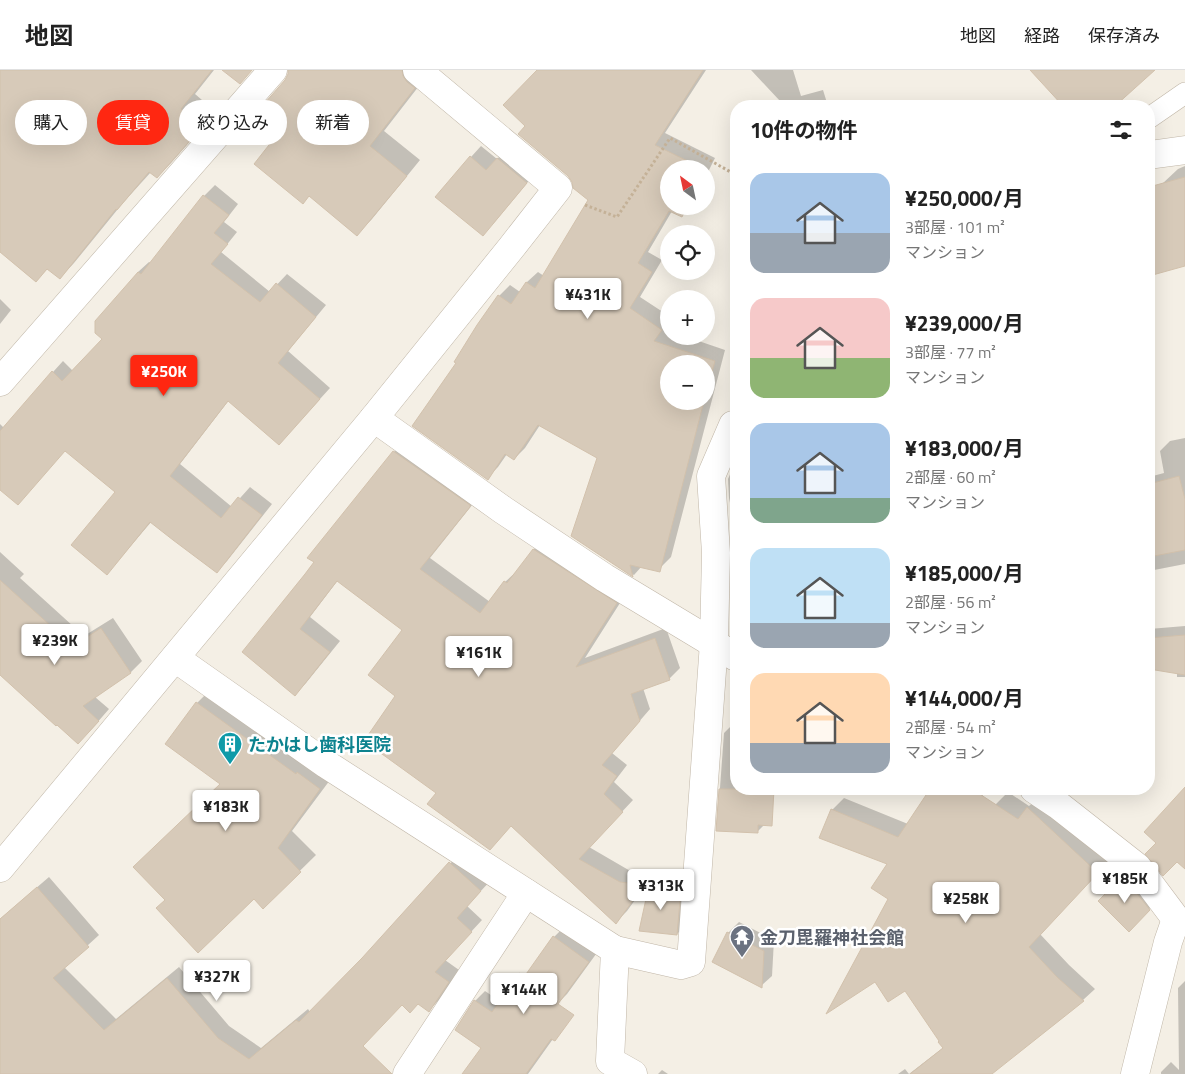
<!DOCTYPE html>
<html lang="ja">
<head>
<meta charset="utf-8">
<style>
  body { margin:0; font-family:"Titillium Web","Noto Sans JP",sans-serif; background:#f6f6f6; color:#222; height:100vh; display:flex; flex-direction:column; font-size:19px; white-space:nowrap }
  * { box-sizing:border-box; margin:0 }
  p { font-size:16px; color:#767676 }
  .icon { flex:none; width:28px; height:28px; fill:none; stroke:currentColor; stroke-width:2; stroke-linecap:round; stroke-linejoin:round }
  .map { position:relative; flex:1; overflow:hidden }
  .panel { position:absolute; left:730px; top:30px; width:425px; height:695px; display:flex; flex-direction:column; background:#fff; border-radius:20px; box-shadow:0 5px 20px #0002 }
  .panel>* { flex:none }
  .hud { position:absolute; left:15px; top:30px; width:475px; height:45px; display:flex; gap:10px }
  .needle { width:32px; rotate:327deg }
  .fabs { position:absolute; left:660px; top:90px; display:grid; gap:10px }
  .fabs a { display:grid; place-items:center; width:55px; height:55px; border-radius:50%; background:#fff; box-shadow:0 5px 20px #0002; font-size:25px }
  .price { position:absolute; translate:-50% -42px; padding:0 11px; border-radius:5px; background:#fff; color:#222; font-size:16px; line-height:32px; filter:drop-shadow(0 1px 2px #0008) }
  .price::after { content:''; position:absolute; left:50%; top:30px; width:15px; height:11px; margin-left:-8px; background:inherit; clip-path:polygon(0 0,100% 0,50% 100%) }
  .price.selected { background:#ff2711; color:#fff }
  ul { padding:0; list-style:none }
  li { display:flex; align-items:center; gap:15px; height:125px; padding:0 20px }
  li span { display:grid; place-items:center; flex:none; width:140px; height:100px; border-radius:15px; color:#555 }
  li>.icon { margin-inline-start:auto }
  span .icon { width:60px; height:60px; fill:#fffc; stroke-width:1 }
  li b { font-size:21px }
  h2 { display:flex; justify-content:space-between; align-items:center; height:60px; padding:0 20px; font-size:21px }
  .chip { padding:0 18px; border-radius:22px; background:#fff; box-shadow:0 5px 20px #0002; font-size:18px; line-height:45px }
  .chip.selected { background:#ff2711; color:#fff }
  header { display:flex; align-items:center; gap:30px; box-sizing:border-box; height:70px; padding:0 25px; background:#fff; border-bottom:1px solid #e0e0e0 }
  header strong { font-size:24px }
  nav { display:flex; gap:28px; margin-inline-start:auto; font-size:18px }
  .map>svg:first-child { display:block }
</style>
</head>
<body>
<header>
<strong>地図</strong>
<nav><a>地図</a><a>経路</a><a>保存済み</a></nav>
</header>
<div class="map">
<svg width="1185" height="1004" viewBox="0 0 1185 1004">
  <rect width="100%" height="100%" fill="#f4efe5"/>
  <g fill="#0003" fill-rule="evenodd">
    <path d="M0,0H214L195,24L216,42L172,92L157,107L151,102L122,134L74,193L60,208L48,198L35,211L0,181Z"/>
    <path d="M289,0H425L429,3L384,61L420,90L372,149L357,164L310,125L303,132L278,65L286,11L289,4Z"/>
    <path d="M539,0H706L665,63L715,88L706,106V99H669V136H691L681,146L672,141L648,182L662,190L640,227L669,246V253L664,260L669,261V266H684L725,280L671,487L660,498L642,496L634,505L614,494L599,387L540,355L525,378L514,389L507,384L498,397L487,408L458,293L499,226L510,215L520,222L527,212L538,202L544,206L589,129L527,56ZM669,294H706V331H669Z"/>
    <path d="M751,0H793L801,26L823,20L828,36H775L780,31Z"/>
    <path d="M481,76L497,89L509,78L537,101L493,154L471,87Z"/>
    <path d="M1185,96V194L1149,205V119L1162,116V114L1178,99Z"/>
    <path d="M215,115L238,134L224,152L237,162L221,182L270,222L287,204L326,235L288,281L330,318L279,374L229,330L180,394L232,437L250,417L272,434L227,491L217,501L152,451L117,492L107,503L116,422L66,380L0,418V354L4,358L53,302L63,291L73,301L104,269L138,202L149,192L151,193L204,126Z"/>
    <path d="M0,229L11,240L0,254Z"/>
    <path d="M1185,368V494L1149,501V407L1164,403L1160,381L1170,371Z"/>
    <path d="M405,370L480,425L430,488L490,532L505,512L517,501L534,479L545,468L627,522L585,588L666,558L680,598L669,609L643,618L650,639L612,683L627,695L614,712L633,730L589,777L632,802L654,804L627,841L616,852L511,755L438,723L397,625L404,560L338,510L310,547L340,571L306,613L295,624L243,582L315,492L309,487L394,382Z"/>
    <path d="M736,397V463L729,428L728,409L731,402Z"/>
    <path d="M0,482L24,504L20,508L84,566L113,548L142,591L131,602L95,627L109,639L89,662L0,603Z"/>
    <path d="M1185,556V607H1177V602L1149,597V559Z"/>
    <path d="M212,618L330,710L292,761L316,785L263,837L254,827L166,829L222,714L197,633Z"/>
    <path d="M735,652H736V719H774L772,743L768,751L757,762L717,759L724,663Z"/>
    <path d="M931,719H983L982,773L996,734L1008,722L1029,736L1040,726L1109,790L1040,864L1069,895L1095,919L1083,930L990,1004H909L944,977L889,828L888,793L832,740L844,728L908,754Z"/>
    <path d="M461,782L492,809L467,836L482,850L445,890L459,900L440,929L429,940L418,933L402,934L348,990L341,1004H0V849L49,807L99,865L64,897L116,949L179,897L229,956L261,978L308,939L310,942L362,889Z"/>
    <path d="M1129,802L1154,834L1129,860L1099,831Z"/>
    <path d="M661,805L691,808L688,853L677,864L650,816Z"/>
    <path d="M739,852L774,870L772,906L761,916L728,863Z"/>
    <path d="M565,856L599,880L567,924L556,935L565,952L528,1004H464L483,978L457,959L475,931L485,921L501,932L515,922L554,867Z"/>
    <path d="M1185,911V1004H1161V1002L1171,992L1179,1000L1178,918Z"/>
    <path d="M905,999L909,1004H898Z"/>
    <path d="M662,1000L668,1004H658Z"/>
  </g>
  <g fill="#d7cab9" stroke="#d2c1ac">
    <path d="M0,0H212L181,39L202,57L157,108L149,102L117,140L116,139L60,209L47,199L36,212L0,182Z"/>
    <path d="M222,0H252L240,14Z"/>
    <path d="M288,0H402L403,6L407,12L415,18L370,76L407,106L357,166L309,126L303,134L254,94L276,66L254,47L265,34H264L285,10L288,4Z"/>
    <path d="M537,0H703L655,75L704,99H669V136H687L682,147L669,141L638,193L652,202L630,238L662,260L654,271L715,291L706,324V294H669V331H704L660,502L630,495L633,507L571,466L597,388L538,355L514,390L505,384L488,410L412,356L456,293L454,292L477,255L498,225L511,234L526,212L535,218L588,130L573,118L572,112L568,106L518,64L525,56L503,35Z"/>
    <path d="M1030,0H1155L1115,36H1063Z"/>
    <path d="M470,86L486,100L497,88L527,113L483,166L435,127Z"/>
    <path d="M1185,107V196L1149,206V117Z"/>
    <path d="M203,125L229,145L214,163L228,174L211,194L260,232L276,213L316,247L278,293L320,329L279,375L228,331L170,406L221,448L238,427L262,445L217,503L173,470L150,452L107,505L71,475L115,422L65,381L18,435L0,420V361L52,301L62,311L102,269L95,263V251L138,202L141,204Z"/>
    <path d="M393,381L470,435V437L420,499L480,543L504,511L507,513L533,479L617,533L576,597L655,568L670,610L631,624L640,651L602,695L617,706L604,724L623,742L579,789L620,812L644,815L616,854L511,756L490,780L427,734L436,723L364,671L395,626L368,605L402,560L337,511L300,559L330,582L295,626L242,582L305,504L314,492L307,488Z"/>
    <path d="M1179,406L1185,429V480L1149,487V414Z"/>
    <path d="M0,510L73,576L101,558L131,603L83,636L99,651L78,674L57,655L56,656L0,605Z"/>
    <path d="M1185,565V605L1149,599V568Z"/>
    <path d="M196,632L296,704L297,702L320,719L278,778L301,802L263,839L254,829L198,883L156,838L165,830L133,797L220,714L165,674Z"/>
    <path d="M1185,717V799L1177,792L1163,806L1145,784L1156,773L1144,762Z"/>
    <path d="M719,719H774L772,756L758,755V763L716,761Z"/>
    <path d="M930,719H972L1018,749L1027,737L1098,803L1029,877L1057,907L1084,931L992,1004H910L943,978L938,972L939,971L905,921L888,932L875,912L826,944L888,829L871,818L887,794L819,768L831,739L898,767Z"/>
    <path d="M449,792L481,821L457,848L472,862L435,902L449,912L429,942L418,934L410,943L402,935L363,976L391,1003L392,1004H0V849L37,817L89,877L53,908L104,960L167,908L218,968L249,989L296,950L299,952L362,888Z"/>
    <path d="M1123,806L1150,840L1129,862L1098,831Z"/>
    <path d="M649,815L681,819L677,865L639,861Z"/>
    <path d="M727,862L764,881L762,918L712,892Z"/>
    <path d="M553,866L589,892L558,934L574,945L555,971L551,969L526,1004H462L481,978L455,960L474,930L492,942L519,903L524,907Z"/>
  </g>
  <g fill="none" stroke-linecap="round" stroke-linejoin="round">
    <defs>
      <path id="service" d="M1149,48L1185,23"/>
      <g id="minor">
        <path d="M1149,85L1185,80"/>
        <path d="M0,312L273,0"/>
        <path d="M374,348L503,440L605,508L736,587"/>
        <path d="M175,588L326,694L615,880L610,991L633,1004"/>
        <path d="M1034,719L1058,735L1137,797L1176,849"/>
        <path d="M0,798L374,348L511,178L558,118L417,0"/>
        <path d="M615,880L681,895L691,892L714,573L716,483L711,406L733,355"/>
        <path d="M407,1004L526,823"/>
        <path d="M1135,1004L1168,872L1176,849"/>
      </g>
    </defs>
    <use href="#service" stroke="#c0b6a7" stroke-width="22"/>
    <use href="#minor" stroke="#c0b6a7" stroke-width="29"/>
    <path stroke="#c4b197" stroke-width="3" stroke-dasharray="2.5 2.5" stroke-linecap="butt" d="M585,135L617,147L670,68L736,105"/>
    <use href="#service" stroke="#fff" stroke-width="21"/>
    <use href="#minor" stroke="#fff" stroke-width="28"/>
  </g>
  <defs>
    <symbol id="building-pin" viewBox="-11 -11 22 30"><path d="M0 17L-7.5 6A9.5 9.5 0 1 1 7.5 6Z" fill="#0f9aa8" stroke="#fff"/><path d="M-4-6H4V6H1V3H-1V6H-4ZM-2.5-4.3h1.7v1.8h-1.7ZM.8-4.3h1.7v1.8H.8ZM-2.5-1h1.7V.8h-1.7ZM.8-1h1.7V.8H.8Z" fill="#fff"/></symbol>
    <symbol id="temple-pin" viewBox="-11 -11 22 30"><path d="M0 17L-7.5 6A9.5 9.5 0 1 1 7.5 6Z" fill="#6b7280" stroke="#fff"/><path d="M0-6L5-2H3V0L6.5 2.5H4V6H1.5V3h-3V6H-4V2.5H-6.5L-3 0V-2H-5Z" fill="#fff"/></symbol>
  </defs>
  <g fill-rule="evenodd">
    <use href="#building-pin" x="216" y="660" width="28" height="38"/>
    <use href="#temple-pin" x="728" y="853" width="28" height="38"/>
  </g>
  <g text-anchor="middle" dominant-baseline="central" stroke-width="5" stroke-linejoin="round" paint-order="stroke">
    <g font-size="18" font-weight="bold" fill="#0d838f" stroke="#fff" text-anchor="start">
      <text x="248" y="674">たかはし歯科医院</text>
    </g>
    <g font-size="18" font-weight="bold" fill="#5b616d" stroke="#fff" text-anchor="start">
      <text x="760" y="867">金刀毘羅神社会館</text>
    </g>
  </g>
</svg>
<div class="fabs">
<a><svg class="needle" viewBox="-14 -14 28 28"><path d="M0-13l5 13h-10z" fill="#e53935"/><path d="M0 13l5-13h-10z" fill="#767676"/></svg></a>
<a><svg class="icon" aria-label="locate" viewBox="0 0 24 24"><circle cx="12" cy="12" r="6"/><path d="M12 2v4M12 18v4M2 12h4M18 12h4"/></svg></a>
<a>+</a>
<a>−</a>
</div>
<b class="price" style="left:588px;top:250px">¥431K</b>
<b class="price selected" style="left:164px;top:327px">¥250K</b>
<b class="price" style="left:55px;top:596px">¥239K</b>
<b class="price" style="left:479px;top:608px">¥161K</b>
<b class="price" style="left:226px;top:762px">¥183K</b>
<b class="price" style="left:1125px;top:834px">¥185K</b>
<b class="price" style="left:661px;top:841px">¥313K</b>
<b class="price" style="left:966px;top:854px">¥258K</b>
<b class="price" style="left:217px;top:932px">¥327K</b>
<b class="price" style="left:524px;top:945px">¥144K</b>
<div class="hud">
<a class="chip">購入</a>
<a class="chip selected">賃貸</a>
<a class="chip">絞り込み</a>
<a class="chip">新着</a>
</div>
<section class="panel">
<h2>10件の物件<svg class="icon" aria-label="filters" viewBox="0 0 24 24"><path d="M4 7h16M4 17h16"/><circle cx="9" cy="7" r="2"/><circle cx="15" cy="17" r="2"/></svg></h2>
<ul>
<li><span style="background:linear-gradient(#a9c7e8 60%,#9aa5b1 0)"><svg class="icon" aria-label="home" viewBox="0 0 24 24"><path d="M3 11l9-7 9 7M6 9v11h12V9"/></svg></span><div><b>¥250,000/月</b><p>3部屋 · 101 m²</p><p>マンション</p></div></li>
<li><span style="background:linear-gradient(#f6c9c9 60%,#8fb573 0)"><svg class="icon" aria-label="home" viewBox="0 0 24 24"><path d="M3 11l9-7 9 7M6 9v11h12V9"/></svg></span><div><b>¥239,000/月</b><p>3部屋 · 77 m²</p><p>マンション</p></div></li>
<li><span style="background:linear-gradient(#a9c7e8 75%,#7fa58c 0)"><svg class="icon" aria-label="home" viewBox="0 0 24 24"><path d="M3 11l9-7 9 7M6 9v11h12V9"/></svg></span><div><b>¥183,000/月</b><p>2部屋 · 60 m²</p><p>マンション</p></div></li>
<li><span style="background:linear-gradient(#bfe0f5 75%,#9aa5b1 0)"><svg class="icon" aria-label="home" viewBox="0 0 24 24"><path d="M3 11l9-7 9 7M6 9v11h12V9"/></svg></span><div><b>¥185,000/月</b><p>2部屋 · 56 m²</p><p>マンション</p></div></li>
<li><span style="background:linear-gradient(#ffd9b3 70%,#9aa5b1 0)"><svg class="icon" aria-label="home" viewBox="0 0 24 24"><path d="M3 11l9-7 9 7M6 9v11h12V9"/></svg></span><div><b>¥144,000/月</b><p>2部屋 · 54 m²</p><p>マンション</p></div></li>
</ul>
</section>
</div>
</body>
</html>
